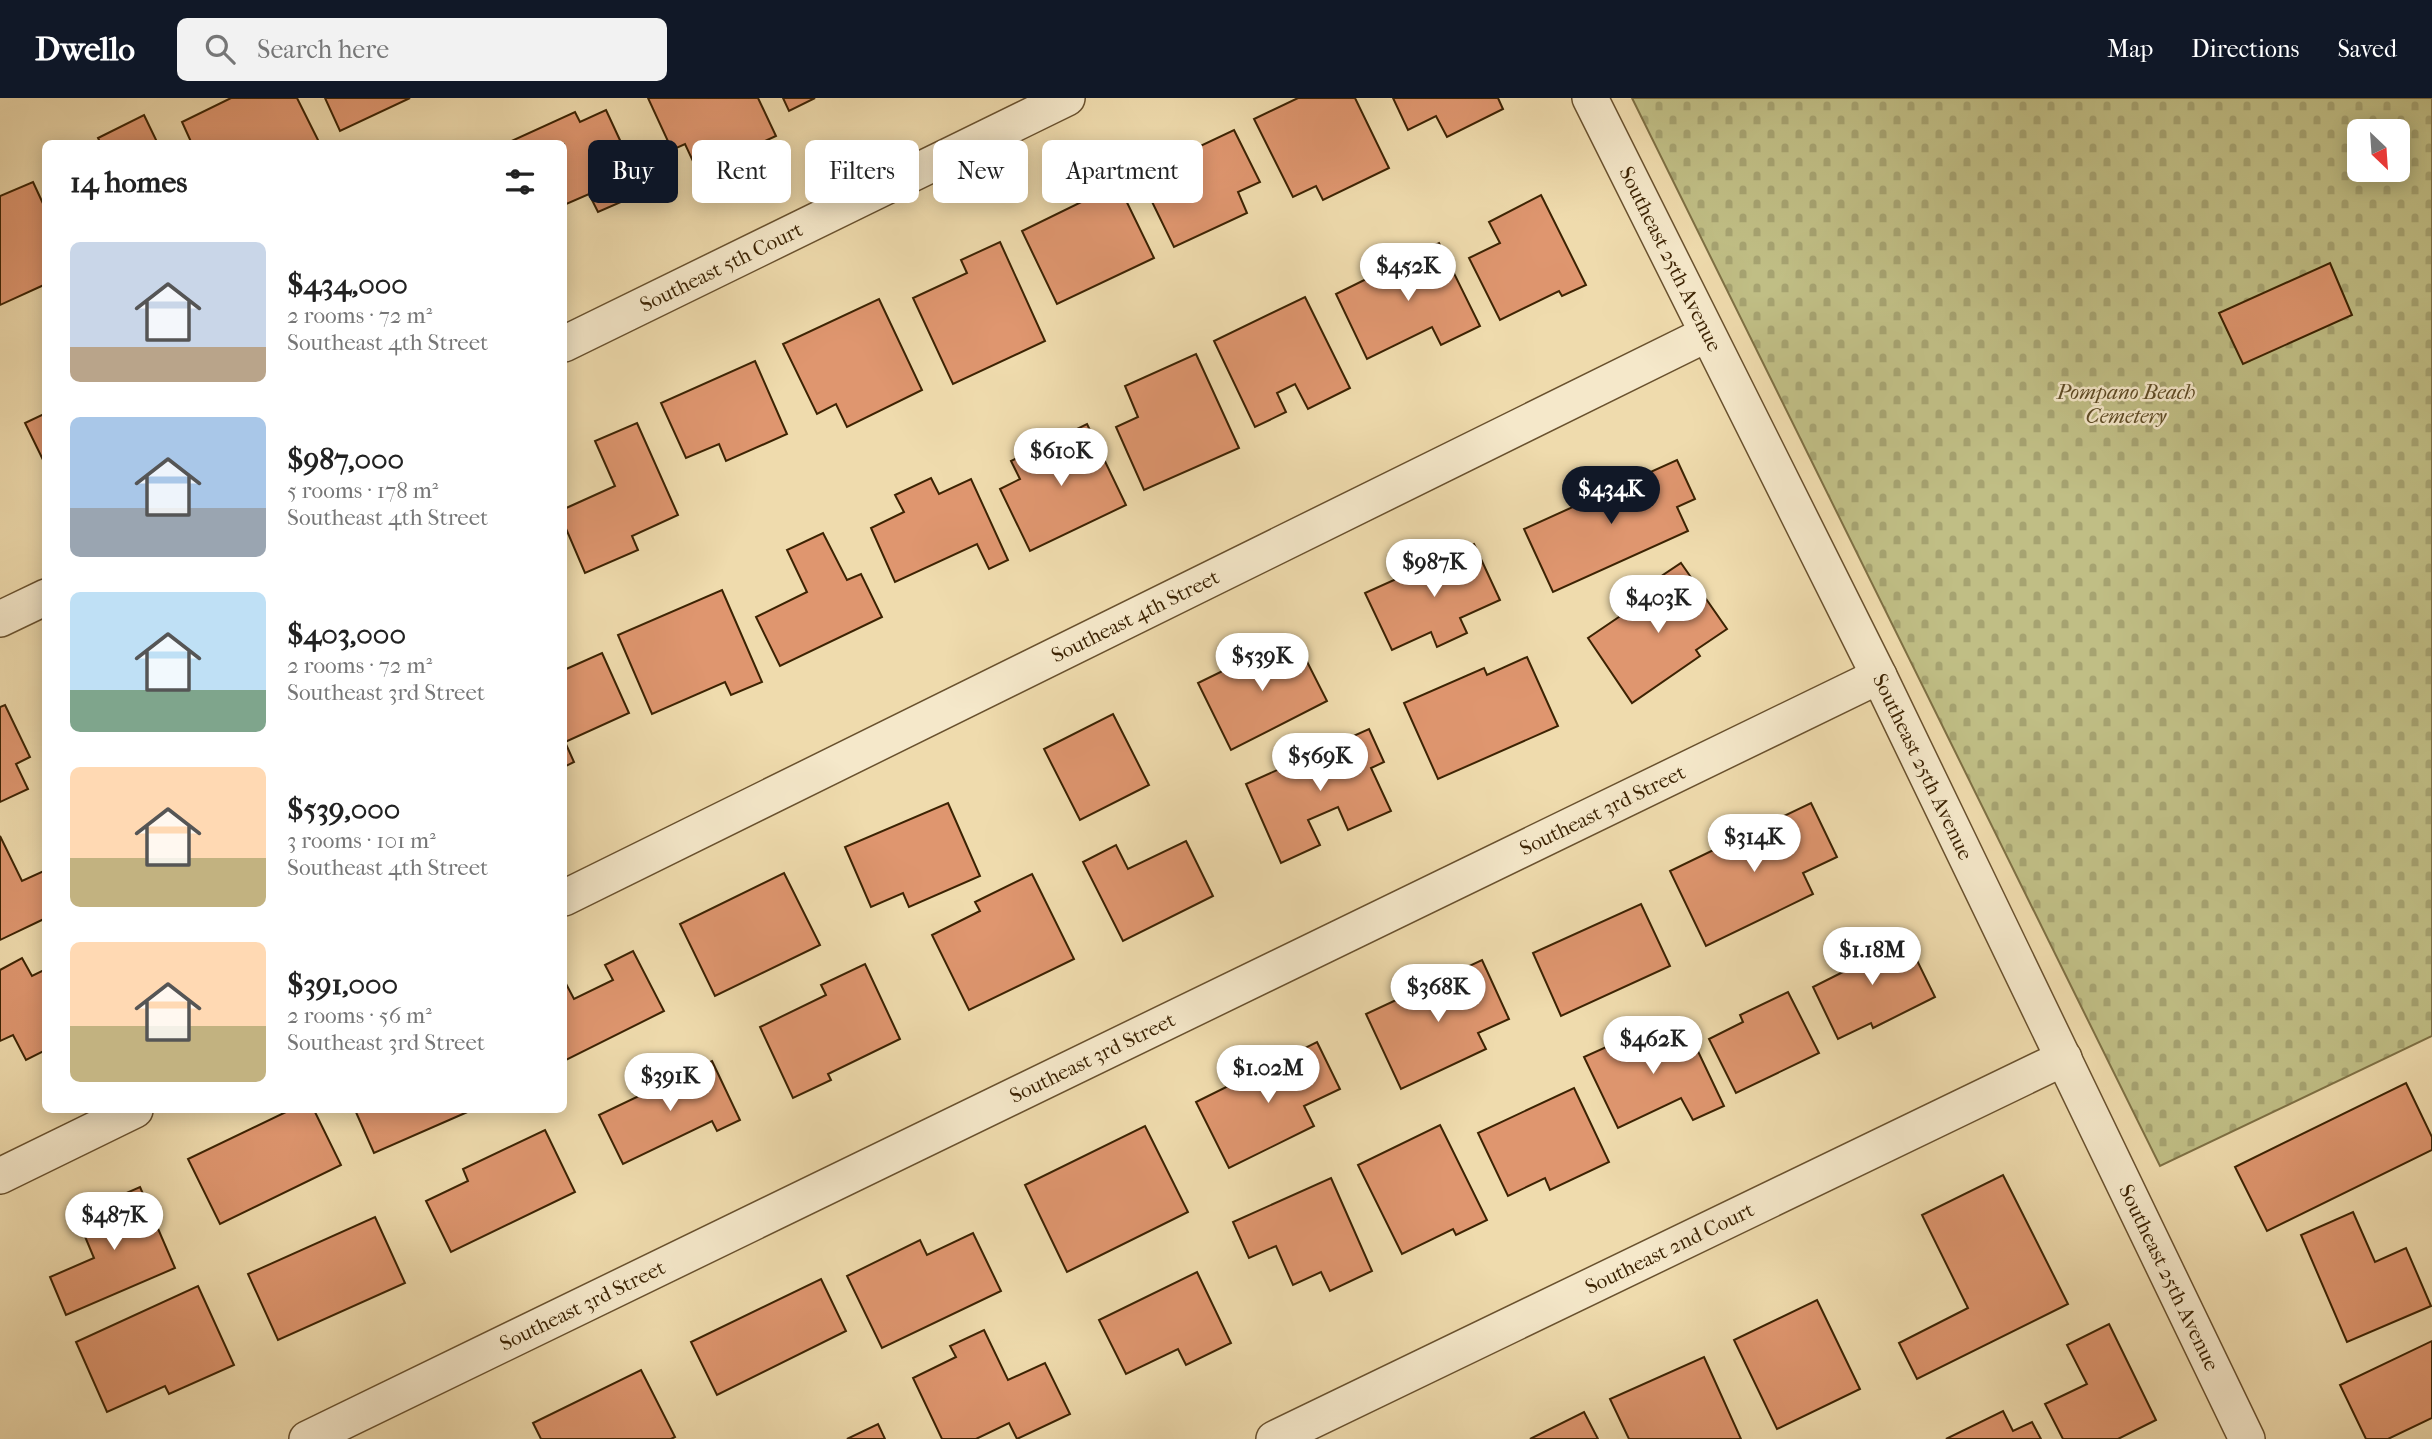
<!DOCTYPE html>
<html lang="en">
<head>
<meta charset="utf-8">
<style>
  body { margin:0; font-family:"IM FELL French Canon",serif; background:#f2f2f2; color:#222; height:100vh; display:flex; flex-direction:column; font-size:26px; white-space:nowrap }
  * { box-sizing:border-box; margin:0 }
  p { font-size:23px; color:#767676 }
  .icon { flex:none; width:38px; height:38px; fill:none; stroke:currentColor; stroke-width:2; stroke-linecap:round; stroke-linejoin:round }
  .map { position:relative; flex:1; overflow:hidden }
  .side { position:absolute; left:42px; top:42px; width:525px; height:973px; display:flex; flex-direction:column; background:#fff; border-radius:10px; box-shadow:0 4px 18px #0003 }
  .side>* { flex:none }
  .banner { position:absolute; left:588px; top:42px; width:665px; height:63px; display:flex; gap:14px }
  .needle { width:46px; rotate:155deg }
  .buttons { position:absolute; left:2347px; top:21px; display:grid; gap:14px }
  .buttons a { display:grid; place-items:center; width:63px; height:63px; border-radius:10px; background:#fff; box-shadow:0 4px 18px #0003; font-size:35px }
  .price { position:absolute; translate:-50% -60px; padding:0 16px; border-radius:24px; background:#fff; color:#222; font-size:23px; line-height:46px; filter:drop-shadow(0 2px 4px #0008) }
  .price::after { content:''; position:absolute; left:50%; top:42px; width:21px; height:16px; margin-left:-10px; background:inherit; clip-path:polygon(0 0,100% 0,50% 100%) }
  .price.on { background:#111827; color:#fff }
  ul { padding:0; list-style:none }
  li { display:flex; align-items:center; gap:21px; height:175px; padding:0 28px }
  li span { display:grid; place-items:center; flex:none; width:196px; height:140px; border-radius:10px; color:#555 }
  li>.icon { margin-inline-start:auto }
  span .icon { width:84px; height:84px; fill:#fffc; stroke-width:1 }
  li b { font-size:30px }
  h2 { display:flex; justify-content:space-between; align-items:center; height:84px; padding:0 28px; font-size:30px }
  .pill { padding:0 24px; border-radius:10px; background:#fff; box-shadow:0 4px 18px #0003; font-size:24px; line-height:63px }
  .pill.on { background:#111827; color:#fff }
  header { display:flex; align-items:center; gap:42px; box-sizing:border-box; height:98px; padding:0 35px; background:#111827; color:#fff }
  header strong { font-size:33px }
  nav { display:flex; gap:38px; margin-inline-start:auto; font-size:24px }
  .search { width:490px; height:63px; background:#f2f2f2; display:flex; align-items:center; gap:18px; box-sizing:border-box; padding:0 24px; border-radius:10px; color:#767676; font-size:26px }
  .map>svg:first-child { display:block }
</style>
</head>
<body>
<header>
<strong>Dwello</strong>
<div class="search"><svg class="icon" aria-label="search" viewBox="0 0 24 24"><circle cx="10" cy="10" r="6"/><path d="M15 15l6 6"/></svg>Search here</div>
<nav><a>Map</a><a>Directions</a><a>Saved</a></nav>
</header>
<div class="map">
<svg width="2432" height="1341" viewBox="0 0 2432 1341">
  <defs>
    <pattern id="cemetery-stones" width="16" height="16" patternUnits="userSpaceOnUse" patternTransform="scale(1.75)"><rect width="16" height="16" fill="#c0be85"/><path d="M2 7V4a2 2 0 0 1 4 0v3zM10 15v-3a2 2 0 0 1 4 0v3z" fill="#a6a371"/></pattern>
  </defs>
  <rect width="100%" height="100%" fill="#efdbad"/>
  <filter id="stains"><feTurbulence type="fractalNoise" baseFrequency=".00286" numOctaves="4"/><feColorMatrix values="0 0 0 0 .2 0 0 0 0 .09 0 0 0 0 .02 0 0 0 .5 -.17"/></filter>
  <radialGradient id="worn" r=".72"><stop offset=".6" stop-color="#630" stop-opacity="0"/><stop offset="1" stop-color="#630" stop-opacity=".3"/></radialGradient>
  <path fill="url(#cemetery-stones)" stroke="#7e7044" stroke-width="2" fill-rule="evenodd" d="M1632,0H2432V938L2160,1068ZM2359,33H2398V72H2359Z"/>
  <g fill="#df966f" stroke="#3c2303" stroke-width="2">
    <path d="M231,0H297L320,46H192L182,24Z"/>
    <path d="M325,0H410L340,33Z"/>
    <path d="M648,0H758L776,38L698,74L685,46L672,52Z"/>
    <path d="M783,0H815L789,13Z"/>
    <path d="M1298,0H1355L1389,70L1323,102L1316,88L1293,99L1254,21Z"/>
    <path d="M1393,0H1498L1503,11L1447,39L1436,18L1408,32Z"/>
    <path d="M606,12L644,94L598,114L589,96L564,107V46H505L575,14L580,24Z"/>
    <path d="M144,17L158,46H101L98,40Z"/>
    <path d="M1234,32L1260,84L1238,94L1247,115L1174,149L1139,77Z"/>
    <path d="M33,84L46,112V186L0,207V98Z"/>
    <path d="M1118,86L1154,160L1057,206L1022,133Z"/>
    <path d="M1541,97L1586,187L1562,198L1559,193L1500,222L1469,160L1500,145L1489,124Z"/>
    <path d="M1000,144L1045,243L953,286L913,200L967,175L961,162Z"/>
    <path d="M1439,145L1480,228L1441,247L1432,229L1367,261L1336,196Z"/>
    <path d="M2330,165L2352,217L2243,266L2219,215Z"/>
    <path d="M1305,199L1350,290L1308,311L1295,286L1277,295L1286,314L1255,329L1214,243Z"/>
    <path d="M879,201L922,292L847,329L836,306L817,316L783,246Z"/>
    <path d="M1196,256L1239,350L1144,392L1116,329L1138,319L1125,288Z"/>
    <path d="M755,263L787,336L726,363L719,346L686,360L661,305Z"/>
    <path d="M46,315V368L25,325Z"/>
    <path d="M637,325L678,417L632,438L638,452L585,475L564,426V411L615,388L595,343Z"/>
    <path d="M1087,326L1126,407L1030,453L1000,391L1020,381L1011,363Z"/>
    <path d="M1677,362L1695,401L1677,409L1688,433L1553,494L1524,431Z"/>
    <path d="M931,380L939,396L971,381L1008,462L989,471L977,446L895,484L871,430L904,414L895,397Z"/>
    <path d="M823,435L847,482L861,476L882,519L780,568L756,519L807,494L787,452Z"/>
    <path d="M1474,446L1500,502L1460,520L1467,535L1437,549L1431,534L1392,552L1365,495Z"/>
    <path d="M1681,465L1727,531L1696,552L1700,558L1632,605L1588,540L1663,489L1657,481Z"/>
    <path d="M722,492L762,584L731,597L725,584L652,616L618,537Z"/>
    <path d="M1294,538L1327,603L1231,652L1198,585Z"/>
    <path d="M602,555L629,615L565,644L574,664L564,669V572Z"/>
    <path d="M1527,559L1558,628L1438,681L1404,605L1484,570L1487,577Z"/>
    <path d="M5,607L30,659L16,666L28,691L0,704V609Z"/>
    <path d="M1113,616L1149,687L1080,722L1044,651Z"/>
    <path d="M1369,631L1384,664L1371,670L1391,713L1348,732L1338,709L1308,722L1320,747L1281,765L1246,686Z"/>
    <path d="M948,705L980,778L909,809L903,795L871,809L845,749Z"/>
    <path d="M1811,705L1837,759L1803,775L1813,796L1706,848L1670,773Z"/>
    <path d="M0,738L22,783L46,772V820L0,842Z"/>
    <path d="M1186,743L1213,798L1123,843L1083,764L1116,747L1128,771Z"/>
    <path d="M784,775L820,847L715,898L680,826Z"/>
    <path d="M1032,776L1074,861L969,912L932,837L980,813L975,804Z"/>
    <path d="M1641,806L1670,868L1561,918L1533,855Z"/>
    <path d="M1867,837L1877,857L1907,842L1935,899L1873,930L1871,925L1838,941L1813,889L1845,873L1835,853Z"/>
    <path d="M633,853L664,913L564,963V882L574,901L613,882L605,867Z"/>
    <path d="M22,860L32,878L46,871V952L26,962L13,937L0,943V872Z"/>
    <path d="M1482,862L1509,921L1478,935L1486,951L1401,991L1366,916Z"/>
    <path d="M865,866L900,941L828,976L831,982L793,1000L760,929L826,897L821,887Z"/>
    <path d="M1788,894L1819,955L1736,995L1709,941L1743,924L1740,917Z"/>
    <path d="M1685,926L1724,1008L1693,1022L1681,1000L1618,1030L1584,959L1644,932L1649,944Z"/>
    <path d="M1317,944L1340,991L1304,1008L1314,1028L1229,1070L1196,1004Z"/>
    <path d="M712,963L740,1022L717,1033L712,1023L623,1066L599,1017Z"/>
    <path d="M2406,985L2432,1039V1052L2267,1133L2235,1069Z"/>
    <path d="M1574,990L1609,1064L1550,1092L1545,1080L1508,1098L1478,1035Z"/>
    <path d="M290,1012H314L341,1067L220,1126L188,1061Z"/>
    <path d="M355,1012H472L374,1055Z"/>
    <path d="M1440,1027L1487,1122L1456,1137L1453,1131L1402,1156L1358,1067Z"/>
    <path d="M1145,1028L1188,1114L1067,1174L1025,1087Z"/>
    <path d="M545,1032L575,1094L451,1154L426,1103L468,1083L463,1071Z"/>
    <path d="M2003,1077L2068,1206L1917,1281L1899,1245L1968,1210L1922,1117Z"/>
    <path d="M1331,1080L1372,1173L1330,1193L1321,1174L1293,1187L1276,1148L1249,1160L1233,1124Z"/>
    <path d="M140,1089L175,1170L66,1217L50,1179L94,1160L76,1117Z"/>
    <path d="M2353,1114L2375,1164L2406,1150L2431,1208L2347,1244L2301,1137Z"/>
    <path d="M375,1119L405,1185L278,1242L248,1176Z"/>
    <path d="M973,1135L1001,1193L882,1250L847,1178L920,1142L927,1157Z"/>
    <path d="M1197,1174L1231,1245L1186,1267L1178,1251L1126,1276L1099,1222Z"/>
    <path d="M821,1181L846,1233L717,1297L691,1244Z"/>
    <path d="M198,1188L234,1267L169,1296L165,1288L107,1314L76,1244Z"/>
    <path d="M1817,1202L1860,1291L1777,1331L1734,1242Z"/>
    <path d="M2109,1226L2156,1322L2118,1341H2063L2045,1306L2087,1286L2067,1247Z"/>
    <path d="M984,1232L1008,1282L1045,1265L1070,1316L1017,1341L1009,1325L976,1341H942L913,1280L956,1259L950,1248Z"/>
    <path d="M2432,1243V1320L2388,1341H2366L2340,1287Z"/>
    <path d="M1704,1259L1741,1341H1629L1610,1301Z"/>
    <path d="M641,1272L675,1339L671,1341H541L533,1325Z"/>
    <path d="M2003,1313L2013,1333L2032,1324L2041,1341H1946Z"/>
    <path d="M1584,1314L1598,1341H1530Z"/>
    <path d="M878,1326L885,1341H847Z"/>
  </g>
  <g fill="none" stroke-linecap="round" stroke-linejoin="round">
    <defs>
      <g id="street">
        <path id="s1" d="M1590,0L1879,578L2247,1341"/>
        <path id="s2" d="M564,246L1067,0"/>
        <path d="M0,521L46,499"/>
        <path id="s3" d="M564,800L1707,236"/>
        <path d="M0,1078L135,1012"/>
        <path id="s4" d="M307,1341L1879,578"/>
        <path id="s5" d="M1274,1341L2064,960"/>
      </g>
    </defs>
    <use href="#street" stroke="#69512e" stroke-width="38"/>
    <use href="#street" stroke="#f5e8ca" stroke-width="35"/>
  </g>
  <g text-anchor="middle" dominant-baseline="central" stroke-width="5" stroke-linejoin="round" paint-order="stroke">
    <g font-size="21" fill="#3c2303" stroke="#f5e8ca">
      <text stroke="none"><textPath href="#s1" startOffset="180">Southeast 25th Avenue</textPath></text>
      <text stroke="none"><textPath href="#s2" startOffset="175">Southeast 5th Court</textPath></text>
      <text stroke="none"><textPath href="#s3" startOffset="637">Southeast 4th Street</textPath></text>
      <text stroke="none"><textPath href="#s1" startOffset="747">Southeast 25th Avenue</textPath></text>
      <text stroke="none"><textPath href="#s4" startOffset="1440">Southeast 3rd Street</textPath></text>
      <text stroke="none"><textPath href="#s4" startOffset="873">Southeast 3rd Street</textPath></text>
      <text stroke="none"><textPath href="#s5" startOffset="439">Southeast 2nd Court</textPath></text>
      <text stroke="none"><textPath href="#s1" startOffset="1314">Southeast 25th Avenue</textPath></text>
      <text stroke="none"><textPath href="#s4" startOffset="306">Southeast 3rd Street</textPath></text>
    </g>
    <g font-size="21" font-style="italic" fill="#5d4a24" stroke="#f5e8ca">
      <text x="2126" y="294">Pompano Beach<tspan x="2126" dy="24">Cemetery</tspan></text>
    </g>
  </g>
  <rect width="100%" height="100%" filter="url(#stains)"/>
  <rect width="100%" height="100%" fill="url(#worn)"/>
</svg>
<div class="buttons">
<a><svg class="needle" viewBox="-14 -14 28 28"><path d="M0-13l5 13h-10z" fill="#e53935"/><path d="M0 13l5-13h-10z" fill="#767676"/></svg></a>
</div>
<b class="price" style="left:1408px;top:205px">$452K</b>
<b class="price" style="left:1061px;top:390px">$610K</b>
<b class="price on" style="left:1611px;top:428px">$434K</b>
<b class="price" style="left:1434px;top:501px">$987K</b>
<b class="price" style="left:1658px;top:537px">$403K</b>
<b class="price" style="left:1262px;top:595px">$539K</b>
<b class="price" style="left:1320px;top:695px">$569K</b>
<b class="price" style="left:1754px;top:776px">$314K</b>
<b class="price" style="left:1872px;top:889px">$1.18M</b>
<b class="price" style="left:1438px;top:926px">$368K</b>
<b class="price" style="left:1653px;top:978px">$462K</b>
<b class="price" style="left:1268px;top:1007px">$1.02M</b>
<b class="price" style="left:670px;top:1015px">$391K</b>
<b class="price" style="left:114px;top:1154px">$487K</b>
<div class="banner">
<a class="pill on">Buy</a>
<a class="pill">Rent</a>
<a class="pill">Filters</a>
<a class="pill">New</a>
<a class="pill">Apartment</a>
</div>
<section class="side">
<h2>14 homes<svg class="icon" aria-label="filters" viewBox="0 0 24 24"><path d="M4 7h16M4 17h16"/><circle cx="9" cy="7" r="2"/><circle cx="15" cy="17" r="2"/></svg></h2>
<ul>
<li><span style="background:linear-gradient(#c9d6e8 75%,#b9a48a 0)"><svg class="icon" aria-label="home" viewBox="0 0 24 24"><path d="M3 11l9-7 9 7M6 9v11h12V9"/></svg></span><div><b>$434,000</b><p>2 rooms · 72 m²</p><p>Southeast 4th Street</p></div></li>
<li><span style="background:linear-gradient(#a9c7e8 65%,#9aa5b1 0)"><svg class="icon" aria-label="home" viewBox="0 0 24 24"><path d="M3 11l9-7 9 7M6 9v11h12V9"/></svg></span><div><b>$987,000</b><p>5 rooms · 178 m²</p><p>Southeast 4th Street</p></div></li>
<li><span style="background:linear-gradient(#bfe0f5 70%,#7fa58c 0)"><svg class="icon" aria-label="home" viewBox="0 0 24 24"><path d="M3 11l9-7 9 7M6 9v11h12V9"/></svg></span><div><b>$403,000</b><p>2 rooms · 72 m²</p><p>Southeast 3rd Street</p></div></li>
<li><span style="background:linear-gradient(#ffd9b3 65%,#c2b280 0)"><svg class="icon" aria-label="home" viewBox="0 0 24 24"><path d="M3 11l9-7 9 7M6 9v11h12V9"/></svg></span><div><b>$539,000</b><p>3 rooms · 101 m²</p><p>Southeast 4th Street</p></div></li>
<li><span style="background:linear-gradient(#ffd9b3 60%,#c2b280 0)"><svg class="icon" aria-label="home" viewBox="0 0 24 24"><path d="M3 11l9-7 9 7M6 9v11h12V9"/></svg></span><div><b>$391,000</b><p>2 rooms · 56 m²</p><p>Southeast 3rd Street</p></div></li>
</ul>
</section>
</div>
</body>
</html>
